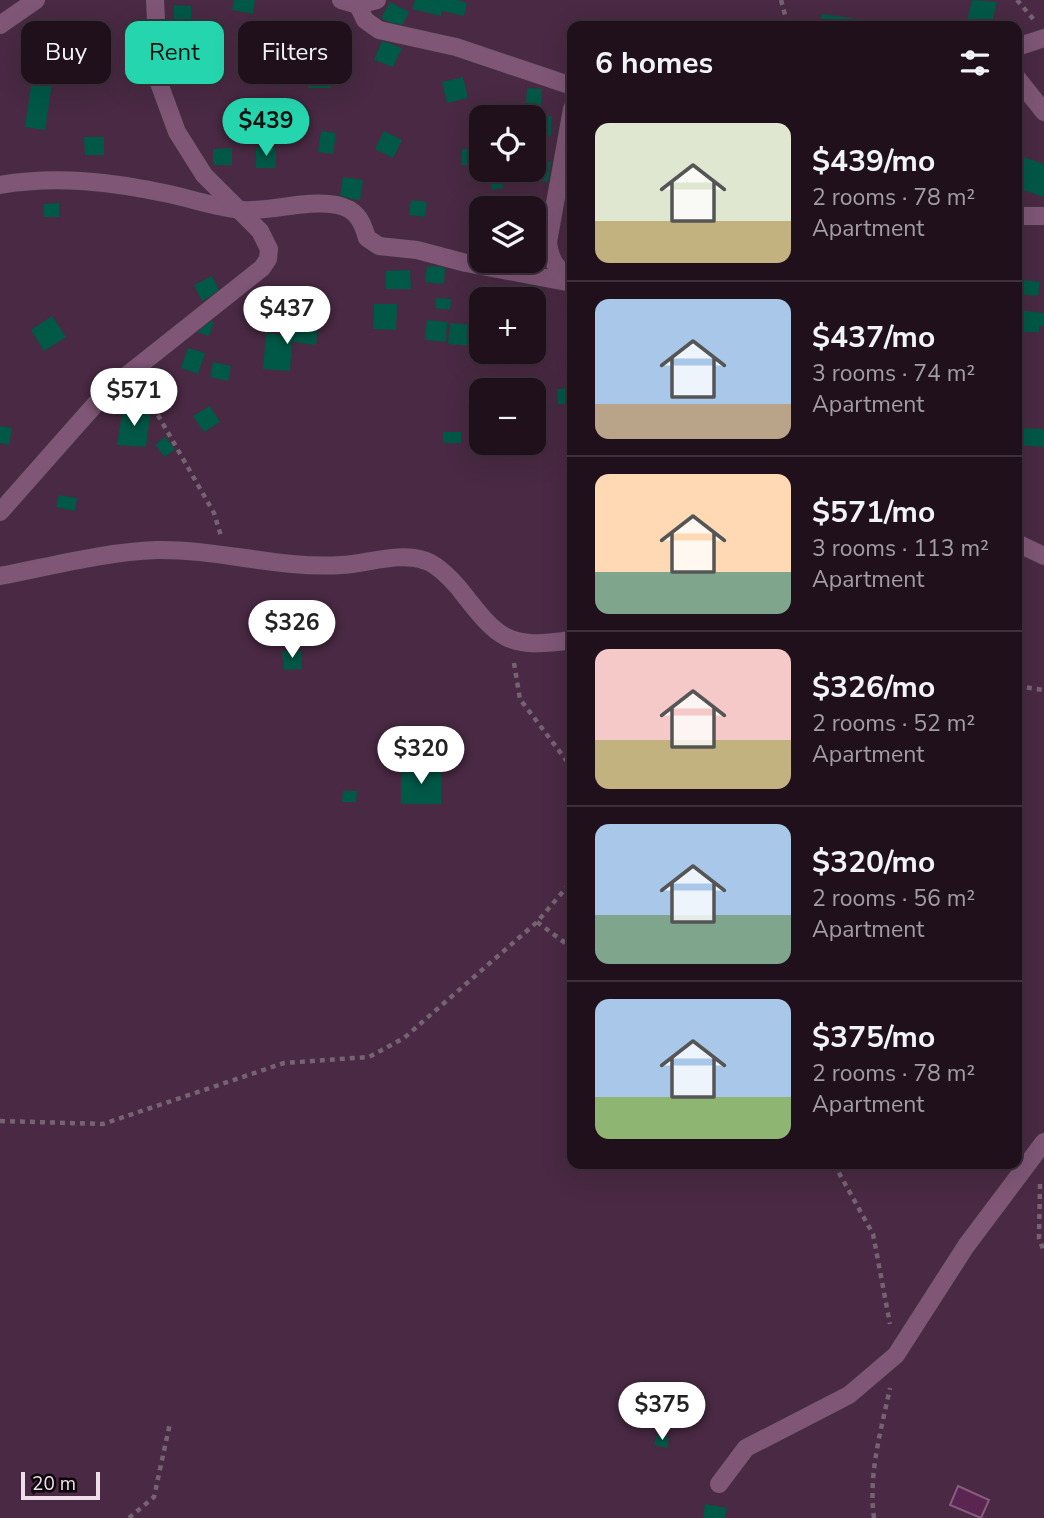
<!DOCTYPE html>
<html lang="en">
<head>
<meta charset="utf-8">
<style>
  body { margin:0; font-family:"Nunito Sans",sans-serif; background:#2c1e29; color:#f1f3f6; height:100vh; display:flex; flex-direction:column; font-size:26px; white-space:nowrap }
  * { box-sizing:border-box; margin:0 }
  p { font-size:23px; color:#a19da3 }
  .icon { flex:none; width:38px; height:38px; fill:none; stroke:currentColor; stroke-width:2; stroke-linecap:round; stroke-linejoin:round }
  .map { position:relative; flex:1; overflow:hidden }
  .panel { position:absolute; left:567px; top:21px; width:455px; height:1148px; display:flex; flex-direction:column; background:#1f101c; border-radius:14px; box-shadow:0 7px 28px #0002,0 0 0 2px #3c303b }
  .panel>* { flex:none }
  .guide { position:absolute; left:21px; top:21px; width:441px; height:63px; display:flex; gap:14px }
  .tools { position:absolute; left:469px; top:105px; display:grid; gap:14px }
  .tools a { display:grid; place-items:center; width:77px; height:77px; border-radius:14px; background:#1f101c; box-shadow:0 7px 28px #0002,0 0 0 2px #3c303b; font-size:35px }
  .scale { position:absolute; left:21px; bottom:18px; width:79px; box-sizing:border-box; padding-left:7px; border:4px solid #eddee9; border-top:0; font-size:19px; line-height:24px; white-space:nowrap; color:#eddee9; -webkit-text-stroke:5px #0c050b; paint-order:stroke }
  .price { position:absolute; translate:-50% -60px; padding:0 16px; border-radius:24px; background:#fff; color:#222; font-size:23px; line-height:46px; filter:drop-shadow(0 2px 4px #0008) }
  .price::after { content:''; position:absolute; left:50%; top:42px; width:21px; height:16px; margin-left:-10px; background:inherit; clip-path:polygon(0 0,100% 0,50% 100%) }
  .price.on { background:#25d5ae; color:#111 }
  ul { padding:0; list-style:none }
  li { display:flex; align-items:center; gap:21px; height:175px; padding:0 28px }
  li+li { border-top:2px solid #3c303b }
  li span { display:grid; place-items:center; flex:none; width:196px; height:140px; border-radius:14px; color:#555 }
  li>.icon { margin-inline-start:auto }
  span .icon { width:84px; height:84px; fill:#fffc; stroke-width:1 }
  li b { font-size:30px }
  h2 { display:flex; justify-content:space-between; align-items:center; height:84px; padding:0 28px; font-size:30px }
  .chip { padding:0 24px; border-radius:14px; background:#1f101c; box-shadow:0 7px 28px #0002,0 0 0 2px #3c303b; font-size:24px; line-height:63px }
  .chip.on { background:#25d5ae; color:#111 }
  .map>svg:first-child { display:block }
</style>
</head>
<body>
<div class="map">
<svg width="1044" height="1518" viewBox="0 0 1044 1518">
  <rect width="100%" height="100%" fill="#291525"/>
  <path fill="#492943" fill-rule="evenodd" d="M0,0H1044V1518H0ZM572,26H1017V1164H572ZM481,117H534V170H481ZM481,208H534V261H481ZM481,299H534V352H481ZM481,390H534V443H481Z"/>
  <path fill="#5b2552" stroke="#875c7f" stroke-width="2" d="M958,1486L989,1500L981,1518L950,1505Z"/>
  <g fill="#005846">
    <path d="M234,0H255L253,14L232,10Z"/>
    <path d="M415,0H457L467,3L464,16L442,11L441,16L412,9Z"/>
    <path d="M972,0L997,2L991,26H966Z"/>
    <path d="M390,2L409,12L401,28L381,18Z"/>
    <path d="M174,5L191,6V19H174Z"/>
    <path d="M822,14L859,19L858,26H820Z"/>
    <path d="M382,41L402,48L393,67L374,60Z"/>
    <path d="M294,63L298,83L277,87L273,67Z"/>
    <rect x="308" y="66" width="23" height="22"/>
    <path d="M463,77L468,98L447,103L442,82Z"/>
    <path d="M32,80L52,83L45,130L25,127Z"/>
    <path d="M527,88L542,89L541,105H526Z"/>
    <path d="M534,115L552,116L551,136L534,134Z"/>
    <path d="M321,131L336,133L333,154L318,152Z"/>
    <path d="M384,131L402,140L393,158L375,149Z"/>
    <path d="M84,137H104V155H85Z"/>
    <path d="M232,148V165H213V149Z"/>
    <rect x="256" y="148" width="20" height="20"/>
    <path d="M462,149L475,150L474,166L461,165Z"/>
    <path d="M1017,155L1044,164V197L1017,188Z"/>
    <path d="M534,159L551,162L548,182L510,176V170H534Z"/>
    <path d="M502,175L503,188L492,190L490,177Z"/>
    <path d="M343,177L363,180L360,200L340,197Z"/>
    <path d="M411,200L427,202L425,217L409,215Z"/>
    <path d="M59,203V217H44V204Z"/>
    <path d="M427,266L445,267L444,284L425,282Z"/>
    <path d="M410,270L411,289H386V271Z"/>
    <path d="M212,276L220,292L202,301L194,285Z"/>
    <path d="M1017,279L1040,282L1038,296L1017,294Z"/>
    <path d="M436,298L451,299L450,310L435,308Z"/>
    <path d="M470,299L481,300V319L469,318Z"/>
    <path d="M374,304H397L396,330L373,329Z"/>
    <path d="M1017,310L1044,313V326H1039V332H1017Z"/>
    <path d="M256,311L292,313L291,330L256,329Z"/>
    <path d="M52,316L66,337L44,351L31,330Z"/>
    <path d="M198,317L214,322L209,336L194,331Z"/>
    <path d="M427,320L447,322L446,342L425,340Z"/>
    <path d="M295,322L318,325L316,345L292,342L290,371L263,369L266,333L294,336Z"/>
    <path d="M450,323L473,325L471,346L448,344Z"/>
    <path d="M188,348L205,353L198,374L181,368Z"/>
    <path d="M213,362L231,366L228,381L210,377Z"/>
    <path d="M572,388V404H558L557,389Z"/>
    <path d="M127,406H137V410L150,414L146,447L117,445L123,409H127Z"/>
    <path d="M210,406L220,422L204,432L193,416Z"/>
    <rect x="534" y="418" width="6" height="21"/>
    <path d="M0,426L12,428L9,445L0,443Z"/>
    <path d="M1017,428L1044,429V447L1017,445Z"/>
    <rect x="443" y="432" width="18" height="11"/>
    <path d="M165,437L175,449L165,457L155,445Z"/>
    <path d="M59,495L77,498L75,511L56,507Z"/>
    <path d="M301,650L302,669L284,670L282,651Z"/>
    <rect x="401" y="767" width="40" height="37"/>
    <path d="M343,791H357L356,802H342Z"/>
    <path d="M657,1435L669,1438L667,1448L654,1445Z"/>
    <path d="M705,1504L727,1508L725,1518H703Z"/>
  </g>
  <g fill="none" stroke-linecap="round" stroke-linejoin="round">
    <defs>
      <g id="minor">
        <path d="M341,0L358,5L377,0"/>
        <path d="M358,5L365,20L379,30L456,47L572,86"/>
        <path d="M0,25L36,0"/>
        <path d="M1017,47L1044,38"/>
        <path d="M1017,78L1044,112"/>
        <path d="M572,109L548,242C550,261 557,269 572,280"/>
        <path d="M0,185C56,175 113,182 169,194C192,199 218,208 242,210C272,212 306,199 337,205C356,209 362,220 367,238L379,246L417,250L466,263L572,283"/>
        <path d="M1017,216H1044"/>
        <path d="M0,512L107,391L262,268L268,259L269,249L260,231L204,175L177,132L159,83L155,0"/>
        <path d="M1017,543L1044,556"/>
        <path d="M0,576C52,566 104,552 157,550C218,549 280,569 341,565C367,564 400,551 426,561C438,565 450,578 458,587C498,638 505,650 572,640"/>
        <path d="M719,1484L746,1448L849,1395L896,1355L966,1246L1044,1142"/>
      </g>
    </defs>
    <use href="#minor" stroke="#443140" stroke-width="20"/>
    <g stroke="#756371" stroke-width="4.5" stroke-dasharray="5 5" stroke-linecap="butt">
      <path d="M781,0L788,26"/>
      <path d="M1017,0L1035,21"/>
      <path d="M143,389L214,513L221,536"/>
      <path d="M514,663L520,699L572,768"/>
      <path d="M1017,686L1044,690"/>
      <path d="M537,922L572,948"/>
      <path d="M0,1121L103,1124L284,1063L369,1057L404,1038L537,922L572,881"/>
      <path d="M834,1164L873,1234L890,1324"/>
      <path d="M1040,1184L1039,1238L1044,1252"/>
      <path d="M129,1518L154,1497L170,1423"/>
      <path d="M874,1518C868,1474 881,1431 890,1388"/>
    </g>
    <use href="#minor" stroke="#7f5676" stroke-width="18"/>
  </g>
</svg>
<div class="tools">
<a><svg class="icon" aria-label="locate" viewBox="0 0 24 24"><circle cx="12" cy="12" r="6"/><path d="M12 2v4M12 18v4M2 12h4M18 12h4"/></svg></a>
<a><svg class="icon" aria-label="layers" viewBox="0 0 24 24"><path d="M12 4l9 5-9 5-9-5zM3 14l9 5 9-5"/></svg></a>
<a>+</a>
<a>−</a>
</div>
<div class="scale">20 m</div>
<b class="price on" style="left:266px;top:158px">$439</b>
<b class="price" style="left:287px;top:346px">$437</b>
<b class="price" style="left:134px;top:428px">$571</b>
<b class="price" style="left:292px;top:660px">$326</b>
<b class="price" style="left:421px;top:786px">$320</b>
<b class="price" style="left:662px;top:1442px">$375</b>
<div class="guide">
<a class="chip">Buy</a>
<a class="chip on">Rent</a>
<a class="chip">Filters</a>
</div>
<section class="panel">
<h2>6 homes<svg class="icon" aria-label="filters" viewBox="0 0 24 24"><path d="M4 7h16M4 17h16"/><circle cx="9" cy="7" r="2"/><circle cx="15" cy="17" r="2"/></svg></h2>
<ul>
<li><span style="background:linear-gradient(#dfe7d0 70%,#c2b280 0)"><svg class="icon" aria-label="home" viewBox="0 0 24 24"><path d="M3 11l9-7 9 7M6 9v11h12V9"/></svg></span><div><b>$439/mo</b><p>2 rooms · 78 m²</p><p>Apartment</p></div></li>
<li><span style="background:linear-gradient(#a9c7e8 75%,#b9a48a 0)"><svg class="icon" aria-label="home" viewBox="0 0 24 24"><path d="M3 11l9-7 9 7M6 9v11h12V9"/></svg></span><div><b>$437/mo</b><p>3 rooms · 74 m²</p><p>Apartment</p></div></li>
<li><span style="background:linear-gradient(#ffd9b3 70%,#7fa58c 0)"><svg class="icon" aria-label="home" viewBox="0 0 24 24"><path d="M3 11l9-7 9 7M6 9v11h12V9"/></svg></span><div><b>$571/mo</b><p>3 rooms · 113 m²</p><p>Apartment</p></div></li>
<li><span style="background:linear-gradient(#f6c9c9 65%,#c2b280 0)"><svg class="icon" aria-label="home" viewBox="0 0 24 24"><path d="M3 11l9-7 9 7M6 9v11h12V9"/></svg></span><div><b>$326/mo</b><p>2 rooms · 52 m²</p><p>Apartment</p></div></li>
<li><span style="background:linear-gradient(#a9c7e8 65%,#7fa58c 0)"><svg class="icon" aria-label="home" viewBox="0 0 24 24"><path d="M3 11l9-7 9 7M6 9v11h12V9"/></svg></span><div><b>$320/mo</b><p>2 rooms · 56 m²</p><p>Apartment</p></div></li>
<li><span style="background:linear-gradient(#a9c7e8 70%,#8fb573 0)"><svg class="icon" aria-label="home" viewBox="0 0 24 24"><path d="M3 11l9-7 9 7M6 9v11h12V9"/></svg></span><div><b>$375/mo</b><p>2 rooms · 78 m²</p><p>Apartment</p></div></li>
</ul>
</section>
</div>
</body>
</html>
